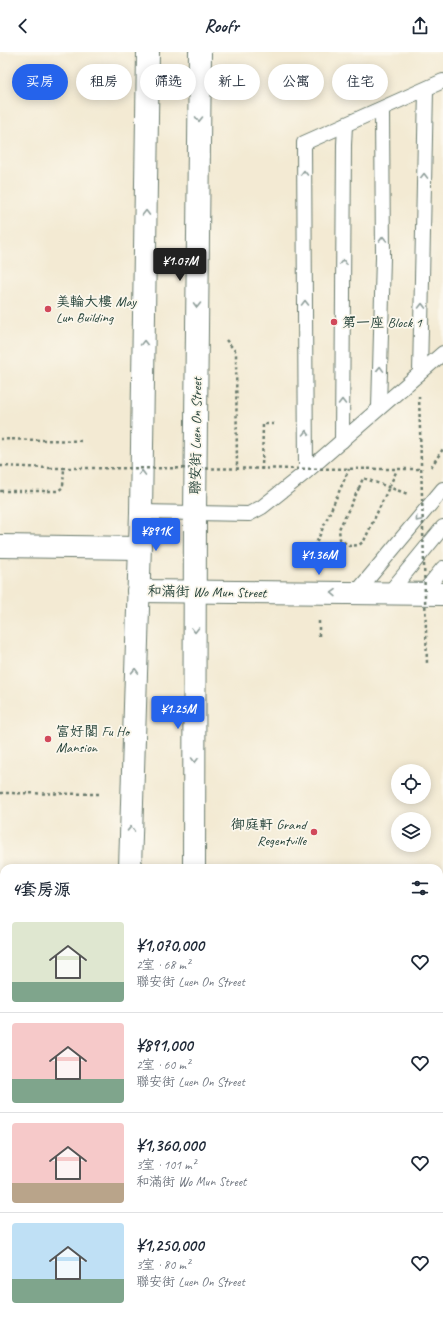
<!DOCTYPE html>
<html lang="zh">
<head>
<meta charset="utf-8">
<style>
  body { margin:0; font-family:Caveat,"LXGW WenKai TC",sans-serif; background:#f6f6f7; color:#1f2937; height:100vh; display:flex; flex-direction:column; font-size:15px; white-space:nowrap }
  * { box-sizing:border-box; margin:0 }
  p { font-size:13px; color:#747a83 }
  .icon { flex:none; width:22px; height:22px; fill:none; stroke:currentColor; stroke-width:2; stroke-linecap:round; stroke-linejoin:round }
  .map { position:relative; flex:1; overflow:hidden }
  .panel { position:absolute; left:0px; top:812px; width:443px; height:456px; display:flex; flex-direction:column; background:#fff; border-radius:12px 12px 0 0; box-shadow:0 2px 10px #0003 }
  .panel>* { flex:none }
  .banner { position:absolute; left:12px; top:12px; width:419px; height:36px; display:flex; gap:8px }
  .fabs { position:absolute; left:391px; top:712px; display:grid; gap:8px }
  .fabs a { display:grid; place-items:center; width:40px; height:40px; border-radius:50%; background:#fff; box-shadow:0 2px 10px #0003; font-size:20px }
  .price { position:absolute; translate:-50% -34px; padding:0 9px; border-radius:4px; background:#2563eb; color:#fff; font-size:13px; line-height:26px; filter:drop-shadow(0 1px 2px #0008) }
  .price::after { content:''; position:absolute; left:50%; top:24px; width:12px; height:9px; margin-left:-6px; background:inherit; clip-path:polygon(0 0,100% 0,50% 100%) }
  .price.active { background:#222; color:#fff }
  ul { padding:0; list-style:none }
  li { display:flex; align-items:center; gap:12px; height:100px; padding:0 12px }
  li+li { border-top:1px solid #e0e1e3 }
  li span { display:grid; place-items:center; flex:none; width:112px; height:80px; border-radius:4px; color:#555 }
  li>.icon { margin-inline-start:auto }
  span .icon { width:48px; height:48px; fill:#fffc; stroke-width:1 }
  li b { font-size:17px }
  h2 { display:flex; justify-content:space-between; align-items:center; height:48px; padding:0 12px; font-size:17px }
  .pill { padding:0 14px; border-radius:18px; background:#fff; box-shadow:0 2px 10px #0003; font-size:14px; line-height:36px }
  .pill.active { background:#2563eb; color:#fff }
  header { display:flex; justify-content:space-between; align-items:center; height:52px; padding:0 12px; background:#fff; font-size:18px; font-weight:700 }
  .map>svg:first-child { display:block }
</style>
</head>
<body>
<header><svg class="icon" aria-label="back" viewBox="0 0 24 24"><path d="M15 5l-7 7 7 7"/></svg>Roofr<svg class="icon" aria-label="share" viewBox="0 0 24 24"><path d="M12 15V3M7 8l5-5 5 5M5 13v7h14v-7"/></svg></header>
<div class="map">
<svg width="443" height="1268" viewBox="0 0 443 1268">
  <defs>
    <pattern id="park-dots" width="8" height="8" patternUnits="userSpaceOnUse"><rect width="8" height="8" fill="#aabd61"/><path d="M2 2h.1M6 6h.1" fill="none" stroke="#8a9b51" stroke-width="1.8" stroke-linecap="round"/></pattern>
  </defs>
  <rect width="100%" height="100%" fill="#fbf7ec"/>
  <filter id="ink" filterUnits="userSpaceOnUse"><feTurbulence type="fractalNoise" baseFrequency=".025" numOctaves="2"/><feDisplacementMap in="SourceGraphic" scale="8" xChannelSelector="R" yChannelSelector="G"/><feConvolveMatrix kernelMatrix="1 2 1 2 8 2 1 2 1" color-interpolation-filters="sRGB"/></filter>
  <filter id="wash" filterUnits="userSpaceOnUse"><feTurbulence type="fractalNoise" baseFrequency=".012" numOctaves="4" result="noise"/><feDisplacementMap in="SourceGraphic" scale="16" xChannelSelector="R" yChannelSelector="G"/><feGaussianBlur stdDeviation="0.9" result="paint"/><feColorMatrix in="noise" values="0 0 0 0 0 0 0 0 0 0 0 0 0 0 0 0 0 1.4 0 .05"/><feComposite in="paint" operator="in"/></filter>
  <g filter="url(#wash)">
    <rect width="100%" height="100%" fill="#f3ead3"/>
    <rect fill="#aabd61" stroke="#647d4a" x="0" y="923" width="4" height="112"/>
    <rect fill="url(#park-dots)" stroke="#647d4a" x="439" y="933" width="4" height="72"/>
  </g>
  <g filter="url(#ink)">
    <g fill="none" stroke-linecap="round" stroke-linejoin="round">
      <defs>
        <g id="lane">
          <path d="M420,321L426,38"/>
          <path d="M379,356L383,205L382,58"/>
          <path d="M342,389L344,93L345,73"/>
          <path d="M306,420L304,91L443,29"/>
          <path d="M141,460L249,462L262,455L306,420L443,301"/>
          <path d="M356,541L443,437"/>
          <path d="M389,541L443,475"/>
          <path d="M422,542L443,516"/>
        </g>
        <g id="street">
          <path d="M0,494L139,496"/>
          <path d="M138,539L443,542"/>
          <path d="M0,871H4"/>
        </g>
        <g id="secondary">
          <path d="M130,816L141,460L148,0"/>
          <path d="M194,816L195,461L200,0"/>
          <path d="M0,1080H4"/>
          <path d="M439,1082H443"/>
          <path d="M0,1135H4"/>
          <path d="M439,1135H443"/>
        </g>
      </defs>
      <use href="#lane" stroke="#697a6c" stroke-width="16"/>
      <use href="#street" stroke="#697a6c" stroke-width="24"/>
      <use href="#secondary" stroke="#697a6c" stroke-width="24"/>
      <g stroke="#697a6c" stroke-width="2.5" stroke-dasharray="3 3" stroke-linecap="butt">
        <path d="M226,288L236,300L237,418"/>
        <path d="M0,387L84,389"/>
        <path d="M0,414L50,416"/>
        <path d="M431,415L443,397"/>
        <path d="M262,418L263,372H276"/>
        <path d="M359,436L363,426L408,442"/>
        <path d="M0,439H58L63,435L64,416"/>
        <path d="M307,512L349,417"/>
        <path d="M319,569V587"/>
        <path d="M0,741L101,742"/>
        <path d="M0,902L4,903"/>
        <path d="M439,973L443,974"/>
        <path d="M439,1016H443"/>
        <path d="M439,1174H443"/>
      </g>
      <use href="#lane" stroke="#fff" stroke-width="14"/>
      <use href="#street" stroke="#fff" stroke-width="22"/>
      <use href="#secondary" stroke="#fff" stroke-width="22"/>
      <g stroke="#697a6c" stroke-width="2.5" stroke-dasharray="3 3" stroke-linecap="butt">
        <path d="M419,344L427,611"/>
        <path d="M50,416L421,417"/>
        <path d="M359,436L339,477L340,487L349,494L359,493L364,489L397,418"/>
      </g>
    </g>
    <defs><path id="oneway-chevron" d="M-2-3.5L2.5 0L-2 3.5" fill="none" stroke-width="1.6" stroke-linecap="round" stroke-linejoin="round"/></defs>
    <g stroke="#8f9e9a">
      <use href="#oneway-chevron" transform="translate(199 67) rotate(91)"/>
      <use href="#oneway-chevron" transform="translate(304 121) rotate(-90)"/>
      <use href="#oneway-chevron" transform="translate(424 124) rotate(-89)"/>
      <use href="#oneway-chevron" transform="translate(146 161) rotate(-89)"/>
      <use href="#oneway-chevron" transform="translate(383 187) rotate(-91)"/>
      <use href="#oneway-chevron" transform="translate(343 210) rotate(-90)"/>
      <use href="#oneway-chevron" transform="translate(305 251) rotate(-90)"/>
      <use href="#oneway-chevron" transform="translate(197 253) rotate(91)"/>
      <use href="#oneway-chevron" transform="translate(422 254) rotate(-89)"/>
      <use href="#oneway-chevron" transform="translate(144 291) rotate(-89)"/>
      <use href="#oneway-chevron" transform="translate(380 317) rotate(-88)"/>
      <use href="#oneway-chevron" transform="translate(342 350) rotate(-90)"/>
      <use href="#oneway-chevron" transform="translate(306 381) rotate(-90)"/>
      <use href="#oneway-chevron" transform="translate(142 421) rotate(-89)"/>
      <use href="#oneway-chevron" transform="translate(418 467) rotate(130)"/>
      <use href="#oneway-chevron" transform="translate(334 541) rotate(-179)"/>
      <use href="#oneway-chevron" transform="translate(195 578) rotate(90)"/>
      <use href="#oneway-chevron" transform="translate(135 619) rotate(-88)"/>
      <use href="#oneway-chevron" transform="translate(195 708) rotate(90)"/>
      <use href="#oneway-chevron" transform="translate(131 777) rotate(-88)"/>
    </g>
  </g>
  <g fill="#d1495b" stroke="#fbf7ec" stroke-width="1.5">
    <circle cx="48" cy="257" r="4"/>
    <circle cx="334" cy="270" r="4"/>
    <circle cx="48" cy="687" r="4"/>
    <circle cx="314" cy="780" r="4"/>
  </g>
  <g text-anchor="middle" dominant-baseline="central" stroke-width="3.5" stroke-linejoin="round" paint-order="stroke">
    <g font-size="14" fill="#1f3d34" stroke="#fbf7ec" text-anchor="start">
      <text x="56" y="249">美輪大樓 May<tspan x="56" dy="16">Lun Building</tspan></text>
      <text x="342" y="270">第一座 Block 1</text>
      <text x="56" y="679">富好閣 Fu Ho<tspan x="56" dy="16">Mansion</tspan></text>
      <text x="306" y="772" text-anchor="end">御庭軒 Grand<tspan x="306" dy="16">Regentville</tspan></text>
    </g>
    <g font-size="14" fill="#1f3d34" stroke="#fbf7ec">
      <text transform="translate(196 384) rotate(-89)">聯安街 Luen On Street</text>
      <text transform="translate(207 540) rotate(1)">和滿街 Wo Mun Street</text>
    </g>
  </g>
</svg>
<div class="fabs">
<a><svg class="icon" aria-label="locate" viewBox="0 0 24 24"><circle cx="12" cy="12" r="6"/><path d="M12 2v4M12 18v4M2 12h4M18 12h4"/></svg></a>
<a><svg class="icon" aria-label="layers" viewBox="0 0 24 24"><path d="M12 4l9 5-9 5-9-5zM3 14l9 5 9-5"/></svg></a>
</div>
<b class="price active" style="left:180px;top:230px">¥1.07M</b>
<b class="price" style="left:156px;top:500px">¥891K</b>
<b class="price" style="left:319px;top:524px">¥1.36M</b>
<b class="price" style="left:178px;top:678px">¥1.25M</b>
<div class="banner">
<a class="pill active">买房</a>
<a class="pill">租房</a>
<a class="pill">筛选</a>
<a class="pill">新上</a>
<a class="pill">公寓</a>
<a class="pill">住宅</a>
</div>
<section class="panel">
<h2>4套房源<svg class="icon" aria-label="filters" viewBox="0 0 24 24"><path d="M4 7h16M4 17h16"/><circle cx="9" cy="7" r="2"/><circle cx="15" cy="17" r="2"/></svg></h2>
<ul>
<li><span style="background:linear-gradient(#dfe7d0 75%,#7fa58c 0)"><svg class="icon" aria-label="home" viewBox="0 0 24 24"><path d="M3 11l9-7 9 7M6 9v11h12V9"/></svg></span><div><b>¥1,070,000</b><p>2室 · 68 m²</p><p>聯安街 Luen On Street</p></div><svg class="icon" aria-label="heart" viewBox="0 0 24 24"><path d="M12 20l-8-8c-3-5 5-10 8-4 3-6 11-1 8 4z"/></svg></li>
<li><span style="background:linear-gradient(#f6c9c9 70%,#7fa58c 0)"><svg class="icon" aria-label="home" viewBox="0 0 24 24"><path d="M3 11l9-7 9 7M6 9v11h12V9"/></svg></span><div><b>¥891,000</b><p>2室 · 60 m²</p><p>聯安街 Luen On Street</p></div><svg class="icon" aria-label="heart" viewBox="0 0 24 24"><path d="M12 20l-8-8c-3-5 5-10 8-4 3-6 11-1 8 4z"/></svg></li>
<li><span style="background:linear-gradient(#f6c9c9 75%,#b9a48a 0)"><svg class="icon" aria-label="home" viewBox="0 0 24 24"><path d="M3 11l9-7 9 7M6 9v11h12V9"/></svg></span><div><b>¥1,360,000</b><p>3室 · 101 m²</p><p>和滿街 Wo Mun Street</p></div><svg class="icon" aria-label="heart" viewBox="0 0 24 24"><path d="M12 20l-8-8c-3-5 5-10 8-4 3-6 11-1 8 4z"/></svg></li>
<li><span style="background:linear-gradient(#bfe0f5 70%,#7fa58c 0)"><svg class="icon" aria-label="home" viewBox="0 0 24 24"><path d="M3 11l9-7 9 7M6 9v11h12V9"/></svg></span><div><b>¥1,250,000</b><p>3室 · 80 m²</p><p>聯安街 Luen On Street</p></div><svg class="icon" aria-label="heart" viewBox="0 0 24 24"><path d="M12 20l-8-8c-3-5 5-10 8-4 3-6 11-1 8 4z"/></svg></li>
</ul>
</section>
</div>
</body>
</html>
